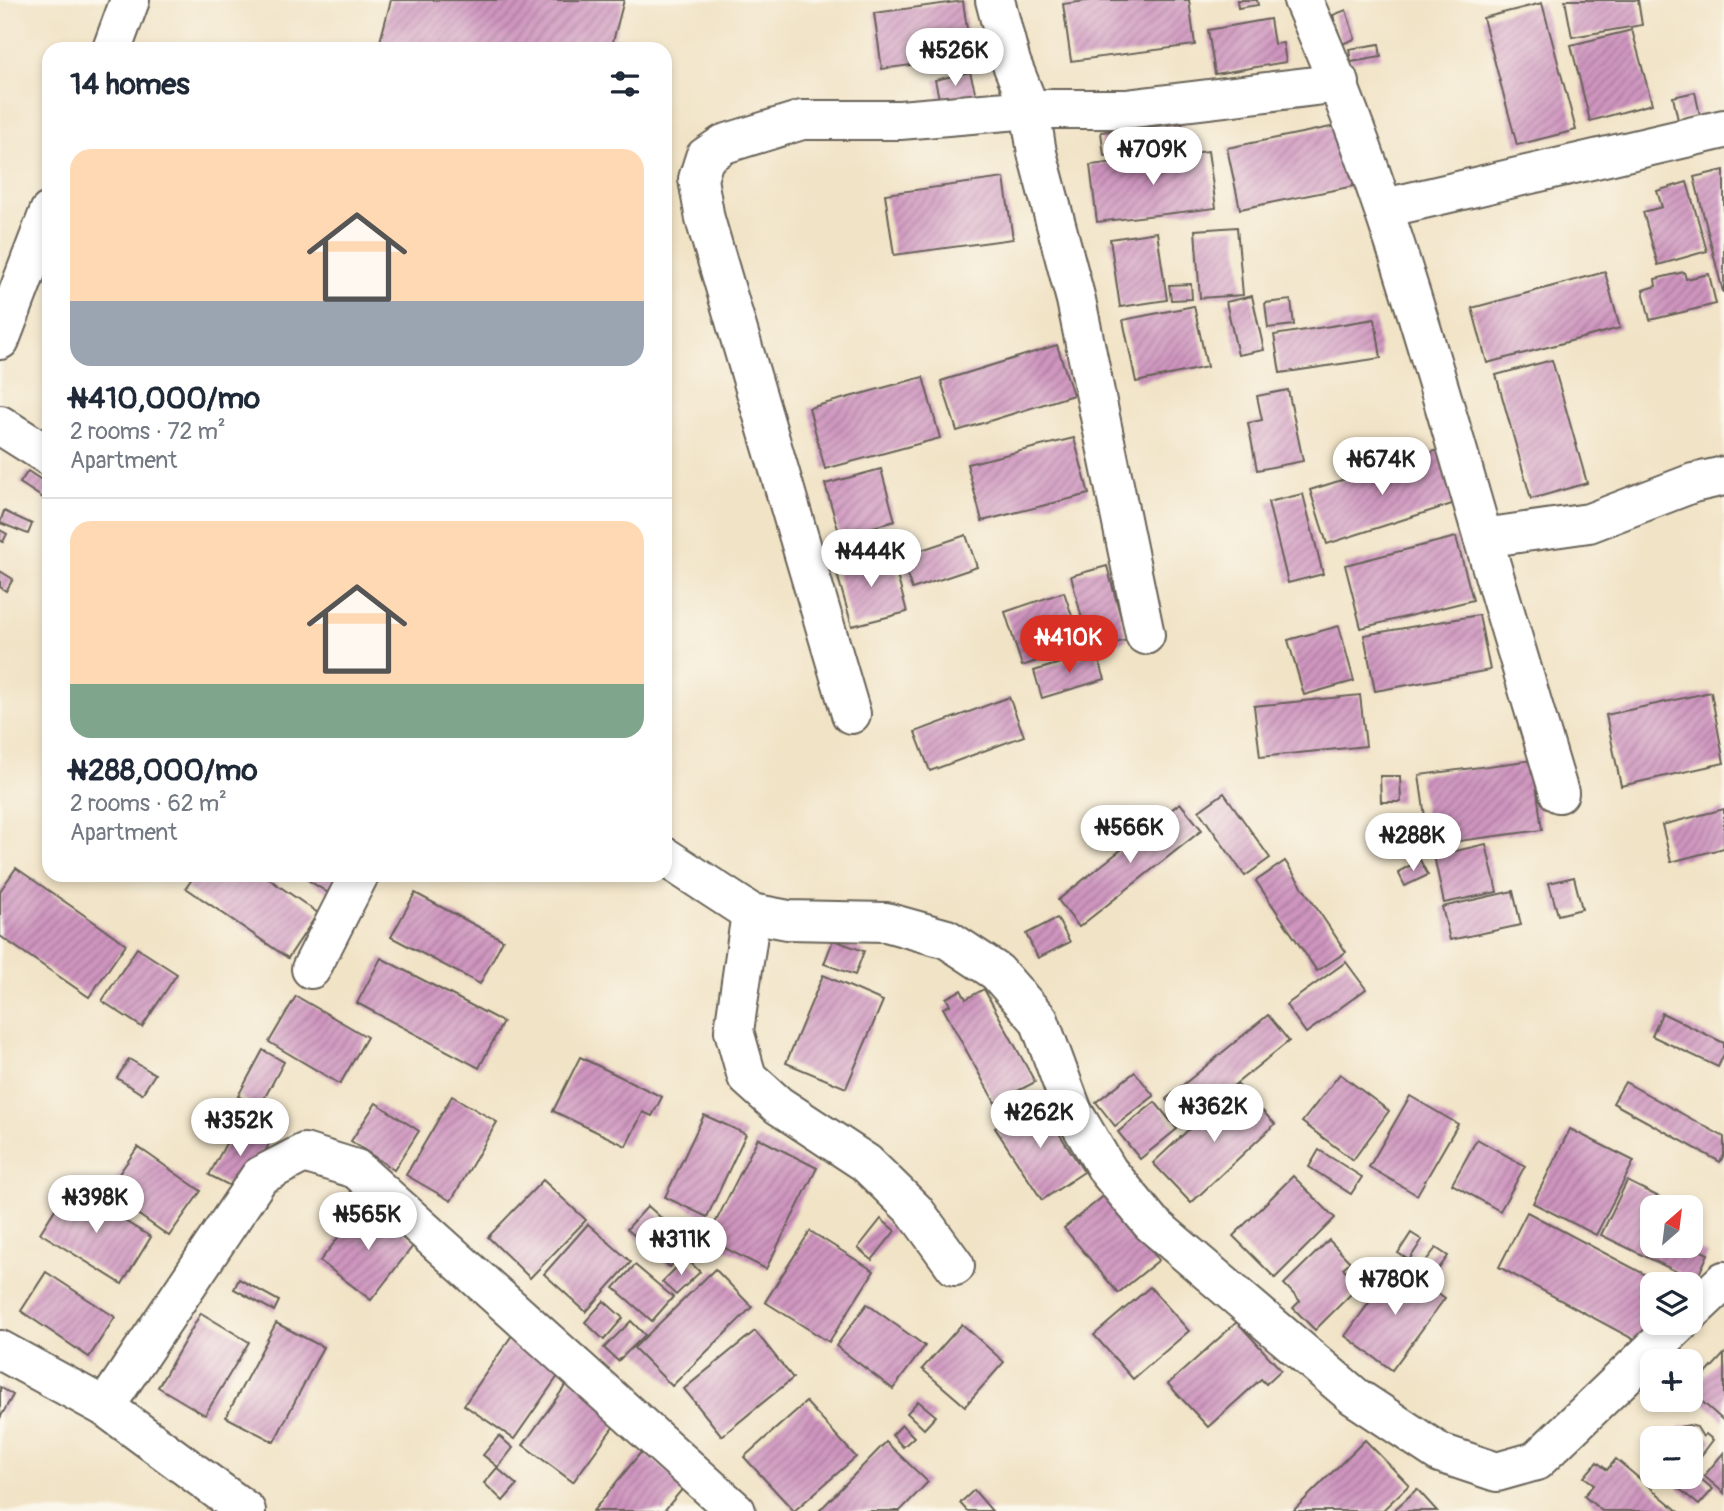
<!DOCTYPE html>
<html lang="en">
<head>
<meta charset="utf-8">
<style>
  body { margin:0; font-family:Pangolin,sans-serif; background:#f6f6f7; color:#1f2937; height:100vh; display:flex; flex-direction:column; font-size:26px; white-space:nowrap }
  * { box-sizing:border-box; margin:0 }
  p { font-size:23px; color:#747a83 }
  .icon { flex:none; width:38px; height:38px; fill:none; stroke:currentColor; stroke-width:2; stroke-linecap:round; stroke-linejoin:round }
  .map { position:relative; flex:1; overflow:hidden }
  .side { position:absolute; left:42px; top:42px; width:630px; height:840px; display:flex; flex-direction:column; background:#fff; border-radius:21px; box-shadow:0 4px 10px #0003 }
  .side>* { flex:none }
  .needle { width:46px; rotate:28deg }
  .tools { position:absolute; left:1640px; top:1195px; display:grid; gap:14px }
  .tools a { display:grid; place-items:center; width:63px; height:63px; border-radius:14px; background:#fff; box-shadow:0 4px 10px #0003; font-size:35px }
  .price { position:absolute; translate:-50% -60px; padding:0 16px; border-radius:24px; background:#fff; color:#222; font-size:23px; line-height:46px; filter:drop-shadow(0 2px 4px #0008) }
  .price::after { content:''; position:absolute; left:50%; top:42px; width:21px; height:16px; margin-left:-10px; background:inherit; clip-path:polygon(0 0,100% 0,50% 100%) }
  .price.active { background:#d93025; color:#fff }
  ul { padding:0; list-style:none }
  li { display:grid; align-content:center; gap:14px; height:371px; padding:0 28px }
  li+li { border-top:2px solid #e0e1e3 }
  li span { display:grid; place-items:center; height:217px; border-radius:21px; color:#555 }
  li>.icon { margin-inline-start:auto }
  span .icon { width:126px; height:126px; fill:#fffc; stroke-width:1 }
  li b { font-size:30px }
  h2 { display:flex; justify-content:space-between; align-items:center; height:84px; padding:0 28px; font-size:30px }
  .map>svg:first-child { display:block }
</style>
</head>
<body>
<div class="map">
<svg width="1724" height="1511" viewBox="0 0 1724 1511">
  <defs>
    <pattern id="building-hatch" width="6" height="6" patternUnits="userSpaceOnUse" patternTransform="scale(1.75)"><rect width="6" height="6" fill="#cf95bf"/><path d="M-1 1l2-2M0 6l6-6M5 7l2-2" fill="none" stroke="#a7799a"/></pattern>
  </defs>
  <rect width="100%" height="100%" fill="#fbf7ec"/>
  <filter id="ink" filterUnits="userSpaceOnUse"><feTurbulence type="fractalNoise" baseFrequency=".0143" numOctaves="2"/><feDisplacementMap in="SourceGraphic" scale="14" xChannelSelector="R" yChannelSelector="G"/><feConvolveMatrix kernelMatrix="1 2 1 2 8 2 1 2 1" color-interpolation-filters="sRGB"/></filter>
  <filter id="wash" filterUnits="userSpaceOnUse"><feTurbulence type="fractalNoise" baseFrequency=".00686" numOctaves="4" result="noise"/><feDisplacementMap in="SourceGraphic" scale="28" xChannelSelector="R" yChannelSelector="G"/><feGaussianBlur stdDeviation="1.57" result="paint"/><feColorMatrix in="noise" values="0 0 0 0 0 0 0 0 0 0 0 0 0 0 0 0 0 1.4 0 .05"/><feComposite in="paint" operator="in"/></filter>
  <g filter="url(#wash)">
    <rect width="100%" height="100%" fill="#f1e3c6"/>
    <g id="blocks">
      <g fill="url(#building-hatch)">
        <path d="M391,0H624L611,49H378Z"/>
        <path d="M1093,0H1189L1195,45L1071,61L1063,4Z"/>
        <path d="M1237,0H1257L1258,5L1238,8Z"/>
        <path d="M1565,0H1638L1642,25L1572,37Z"/>
        <path d="M963,1L971,57L882,69L874,13Z"/>
        <path d="M1542,3L1576,130L1517,145L1483,18Z"/>
        <path d="M1346,10L1355,39L1342,44L1333,15Z"/>
        <path d="M1270,19L1274,44L1283,43L1286,62L1215,74L1208,30Z"/>
        <path d="M1632,30L1652,104L1590,121L1571,45Z"/>
        <path d="M1379,44L1381,57L1351,62L1349,49Z"/>
        <path d="M970,72L976,95L940,103L935,80Z"/>
        <path d="M1695,92L1700,115L1678,120L1673,97Z"/>
        <path d="M1182,123L1185,147L1104,156L1101,132Z"/>
        <path d="M1341,125L1354,186L1240,209L1227,148Z"/>
        <path d="M1208,151L1216,208L1097,222L1090,165Z"/>
        <path d="M1724,170V292H1723L1694,177Z"/>
        <path d="M1004,178L1013,239L894,255L885,194Z"/>
        <path d="M1687,182L1707,251L1658,265L1643,212L1662,207L1657,191Z"/>
        <path d="M1237,227L1243,295L1200,298L1195,230Z"/>
        <path d="M1157,232L1167,300L1120,307L1110,239Z"/>
        <path d="M1605,272L1620,328L1487,363L1472,308Z"/>
        <path d="M1684,272L1686,279L1709,274L1716,304L1650,320L1643,290L1656,286L1655,279Z"/>
        <path d="M1191,284L1192,299L1171,300L1169,285Z"/>
        <path d="M1252,296L1264,350L1238,355L1226,302Z"/>
        <path d="M1291,300L1294,325L1268,328L1265,303Z"/>
        <path d="M1194,306L1207,367L1136,382L1123,320Z"/>
        <path d="M1375,319L1381,358L1280,373L1274,335Z"/>
        <path d="M1057,345L1073,395L957,431L941,381Z"/>
        <path d="M1552,360L1587,483L1531,499L1496,375Z"/>
        <path d="M923,377L940,438L825,469L809,408Z"/>
        <path d="M1288,390L1303,461L1257,470L1248,423L1262,420L1257,396Z"/>
        <path d="M1074,438L1089,494L982,521L967,464Z"/>
        <path d="M1438,450L1455,503L1327,544L1310,490Z"/>
        <path d="M881,469L895,521L840,536L825,484Z"/>
        <path d="M28,471L49,485V502L20,483Z"/>
        <path d="M1303,494L1323,574L1288,583L1268,502Z"/>
        <path d="M4,511L32,524L28,534L0,523Z"/>
        <path d="M0,530L7,534L3,542L0,540Z"/>
        <path d="M966,535L977,567L912,589L901,557Z"/>
        <path d="M1456,537L1473,600L1361,628L1345,565Z"/>
        <path d="M891,553L907,612L852,626L835,567Z"/>
        <path d="M1107,566L1127,640L1090,650L1071,576Z"/>
        <path d="M0,571L13,579L6,591L0,587Z"/>
        <path d="M1064,592L1082,646L1022,666L1005,612Z"/>
        <path d="M1479,615L1490,670L1375,691L1364,635Z"/>
        <path d="M1339,626L1354,681L1304,695L1288,640Z"/>
        <path d="M1096,652L1105,679L1042,698L1034,671Z"/>
        <path d="M1711,692L1724,763L1621,786L1606,715Z"/>
        <path d="M1360,695L1366,746L1260,757L1254,706Z"/>
        <path d="M1009,697L1024,736L930,771L915,732Z"/>
        <path d="M1533,760L1542,830L1429,845L1419,775Z"/>
        <path d="M1380,776H1400L1401,802H1381Z"/>
        <path d="M1224,793L1270,858L1245,876L1199,811Z"/>
        <path d="M1180,803L1202,830L1079,927L1058,900Z"/>
        <path d="M1724,809V848L1671,862L1662,825Z"/>
        <path d="M1486,844L1497,892L1444,903L1434,856Z"/>
        <path d="M1420,860L1428,875L1405,886L1398,872Z"/>
        <path d="M1285,861L1346,952L1317,971L1256,881Z"/>
        <path d="M16,868L126,944L89,997L0,936V891Z"/>
        <path d="M195,875H263L318,913L288,958L186,888Z"/>
        <path d="M300,875H347L333,896Z"/>
        <path d="M1574,877L1582,909L1558,915L1549,883Z"/>
        <path d="M1513,891L1521,925L1450,940L1442,907Z"/>
        <path d="M415,893L503,940L480,984L391,937Z"/>
        <path d="M1057,918L1070,942L1038,958L1026,934Z"/>
        <path d="M833,940L864,951L855,975L824,964Z"/>
        <path d="M137,948L177,974L142,1027L102,1001Z"/>
        <path d="M381,958L503,1022L479,1068L357,1003Z"/>
        <path d="M1346,962L1366,989L1306,1033L1286,1005Z"/>
        <path d="M823,975L883,1001L846,1088L786,1063Z"/>
        <path d="M984,989L1035,1082L995,1103L943,1008L950,1005L946,998L961,990L966,999Z"/>
        <path d="M296,996L367,1037L340,1084L269,1042Z"/>
        <path d="M1662,1013L1724,1043V1054L1718,1067L1652,1036Z"/>
        <path d="M1268,1015L1289,1041L1186,1124L1166,1099Z"/>
        <path d="M263,1050L284,1062L259,1108L238,1096Z"/>
        <path d="M580,1057L662,1097L652,1116L643,1112L626,1146L553,1111Z"/>
        <path d="M129,1059L155,1074L142,1094L117,1078Z"/>
        <path d="M1135,1072L1154,1096L1115,1126L1096,1102Z"/>
        <path d="M1340,1074L1389,1111L1353,1160L1302,1122Z"/>
        <path d="M1625,1082L1724,1137V1155L1720,1162L1613,1103Z"/>
        <path d="M1237,1084L1275,1124L1191,1203L1153,1163Z"/>
        <path d="M452,1096L497,1122L451,1201L406,1175Z"/>
        <path d="M1410,1096L1458,1124L1417,1195L1369,1167Z"/>
        <path d="M1038,1101L1084,1172L1042,1200L995,1128Z"/>
        <path d="M1155,1102L1177,1129L1140,1159L1118,1132Z"/>
        <path d="M376,1103L419,1131L394,1170L351,1141Z"/>
        <path d="M704,1115L746,1134L707,1217L665,1197Z"/>
        <path d="M237,1123L271,1140L244,1193L209,1175Z"/>
        <path d="M1570,1129L1634,1161L1596,1235L1533,1203Z"/>
        <path d="M758,1138L817,1168L766,1269L707,1239Z"/>
        <path d="M1477,1139L1525,1166L1500,1211L1452,1184Z"/>
        <path d="M138,1147L201,1191L169,1236L106,1192Z"/>
        <path d="M1319,1150L1362,1177L1351,1194L1309,1167Z"/>
        <path d="M1293,1176L1335,1218L1275,1278L1233,1236Z"/>
        <path d="M543,1180L586,1220L530,1278L488,1237Z"/>
        <path d="M1627,1181L1681,1208H1652V1246H1691L1708,1254L1696,1281L1601,1235Z"/>
        <path d="M69,1187L151,1237L122,1284L40,1233Z"/>
        <path d="M1105,1195L1159,1260L1118,1293L1064,1228Z"/>
        <path d="M365,1203L416,1242L371,1300L320,1261Z"/>
        <path d="M648,1206L690,1244L670,1267L627,1229Z"/>
        <path d="M1527,1212L1663,1284H1652L1654,1323L1642,1344L1499,1267Z"/>
        <path d="M881,1219L895,1231L872,1260L858,1248Z"/>
        <path d="M588,1224L631,1262L586,1312L544,1274Z"/>
        <path d="M810,1231L874,1271L829,1342L765,1302Z"/>
        <path d="M1411,1233L1422,1240L1409,1260L1398,1253Z"/>
        <path d="M1329,1240L1350,1262L1343,1268L1360,1285L1315,1330L1293,1308L1300,1301L1284,1284Z"/>
        <path d="M1436,1248L1448,1256L1437,1271L1425,1262Z"/>
        <path d="M686,1258L700,1272L676,1295L662,1282Z"/>
        <path d="M1397,1264L1445,1298L1392,1370L1345,1336Z"/>
        <path d="M635,1265L673,1297L652,1321L614,1288Z"/>
        <path d="M715,1269L752,1307L672,1386L634,1348Z"/>
        <path d="M46,1272L115,1317L89,1357L21,1311Z"/>
        <path d="M239,1279L279,1301L274,1311L234,1289Z"/>
        <path d="M1150,1287L1189,1331L1133,1379L1094,1335Z"/>
        <path d="M604,1301L623,1318L604,1340L585,1322Z"/>
        <path d="M867,1304L925,1346L893,1389L836,1346Z"/>
        <path d="M201,1313L249,1342L205,1415L158,1387Z"/>
        <path d="M631,1321L645,1335L618,1361L604,1348Z"/>
        <path d="M1237,1322L1281,1370L1266,1384L1261,1379L1208,1427L1168,1384Z"/>
        <path d="M276,1323L323,1347L274,1442L226,1417Z"/>
        <path d="M962,1324L1004,1362L965,1406L922,1369Z"/>
        <path d="M517,1328L567,1363L514,1439L464,1405Z"/>
        <path d="M755,1331L793,1378L722,1436L684,1389Z"/>
        <path d="M1724,1354V1421L1690,1391Z"/>
        <path d="M571,1378L622,1415L573,1482L523,1445Z"/>
        <path d="M0,1387L13,1395L0,1418Z"/>
        <path d="M918,1401L936,1416L924,1429L907,1413Z"/>
        <path d="M806,1402L856,1457L794,1511L744,1457Z"/>
        <path d="M902,1425L914,1437L903,1447L892,1435Z"/>
        <path d="M1689,1425L1697,1427L1703,1437L1706,1434L1713,1440L1694,1465L1690,1462V1438H1673L1680,1427Z"/>
        <path d="M499,1436L513,1448L498,1467L483,1455Z"/>
        <path d="M1365,1440L1409,1485L1382,1511H1293Z"/>
        <path d="M886,1442L928,1482L900,1511H819Z"/>
        <path d="M642,1451L685,1486L664,1511H593Z"/>
        <path d="M1724,1452V1493L1704,1476Z"/>
        <path d="M1616,1459L1678,1511H1602L1584,1496L1594,1484L1584,1477L1597,1462L1607,1470Z"/>
        <path d="M497,1468L517,1485L503,1501L484,1483Z"/>
        <path d="M1690,1470L1713,1489L1699,1505L1676,1486L1683,1477H1690Z"/>
        <path d="M1417,1489L1437,1511H1393Z"/>
        <path d="M974,1490L992,1511H967L960,1503Z"/>
      </g>
    </g>
  </g>
  <g filter="url(#ink)">
    <use href="#blocks" fill-opacity="0" stroke="#676258" stroke-width="2"/>
    <g fill="none" stroke-linecap="round" stroke-linejoin="round">
      <defs>
        <g id="minor">
          <path d="M995,0L1011,62L1030,109L1037,153L1076,300L1145,635"/>
          <path d="M1303,0C1380,174 1430,356 1483,538C1508,623 1534,708 1559,793"/>
          <path d="M1385,208L1724,129"/>
          <path d="M0,425L49,456"/>
          <path d="M1483,538L1589,523L1693,483L1724,476"/>
          <path d="M851,714L705,219L698,179L705,157L724,144L802,120H900L1030,109H1126L1340,83"/>
          <path d="M665,857L751,913L788,920L886,922L947,939L997,972L1039,1020L1073,1112L1108,1171L1151,1223L1354,1396L1440,1453L1497,1472L1536,1461L1680,1323"/>
          <path d="M751,913L734,1031L747,1077L778,1105L866,1163L915,1211L955,1266"/>
          <path d="M311,969L359,875"/>
          <path d="M1690,1313L1724,1281"/>
          <path d="M0,1350L105,1407L246,1511"/>
          <path d="M105,1407L260,1176L304,1153L356,1169L736,1511"/>
        </g>
        <g id="major">
          <path d="M112,49L130,0"/>
          <path d="M0,340L49,212"/>
        </g>
      </defs>
      <use href="#minor" stroke="#676258" stroke-width="42"/>
      <use href="#major" stroke="#676258" stroke-width="42"/>
      <use href="#minor" stroke="#fff" stroke-width="38"/>
      <use href="#major" stroke="#fff" stroke-width="38"/>
    </g>
  </g>
</svg>
<div class="tools">
<a><svg class="needle" viewBox="-14 -14 28 28"><path d="M0-13l5 13h-10z" fill="#e53935"/><path d="M0 13l5-13h-10z" fill="#747a83"/></svg></a>
<a><svg class="icon" aria-label="layers" viewBox="0 0 24 24"><path d="M12 4l9 5-9 5-9-5zM3 14l9 5 9-5"/></svg></a>
<a>+</a>
<a>−</a>
</div>
<b class="price" style="left:955px;top:88px">₦526K</b>
<b class="price" style="left:1153px;top:187px">₦709K</b>
<b class="price" style="left:1382px;top:497px">₦674K</b>
<b class="price" style="left:871px;top:589px">₦444K</b>
<b class="price active" style="left:1069px;top:675px">₦410K</b>
<b class="price" style="left:1130px;top:865px">₦566K</b>
<b class="price" style="left:1413px;top:873px">₦288K</b>
<b class="price" style="left:1214px;top:1144px">₦362K</b>
<b class="price" style="left:1040px;top:1150px">₦262K</b>
<b class="price" style="left:240px;top:1158px">₦352K</b>
<b class="price" style="left:96px;top:1235px">₦398K</b>
<b class="price" style="left:368px;top:1252px">₦565K</b>
<b class="price" style="left:681px;top:1277px">₦311K</b>
<b class="price" style="left:1395px;top:1317px">₦780K</b>
<section class="side">
<h2>14 homes<svg class="icon" aria-label="filters" viewBox="0 0 24 24"><path d="M4 7h16M4 17h16"/><circle cx="9" cy="7" r="2"/><circle cx="15" cy="17" r="2"/></svg></h2>
<ul>
<li><span style="background:linear-gradient(#ffd9b3 70%,#9aa5b1 0)"><svg class="icon" aria-label="home" viewBox="0 0 24 24"><path d="M3 11l9-7 9 7M6 9v11h12V9"/></svg></span><div><b>₦410,000/mo</b><p>2 rooms · 72 m²</p><p>Apartment</p></div></li>
<li><span style="background:linear-gradient(#ffd9b3 75%,#7fa58c 0)"><svg class="icon" aria-label="home" viewBox="0 0 24 24"><path d="M3 11l9-7 9 7M6 9v11h12V9"/></svg></span><div><b>₦288,000/mo</b><p>2 rooms · 62 m²</p><p>Apartment</p></div></li>
</ul>
</section>
</div>
</body>
</html>
